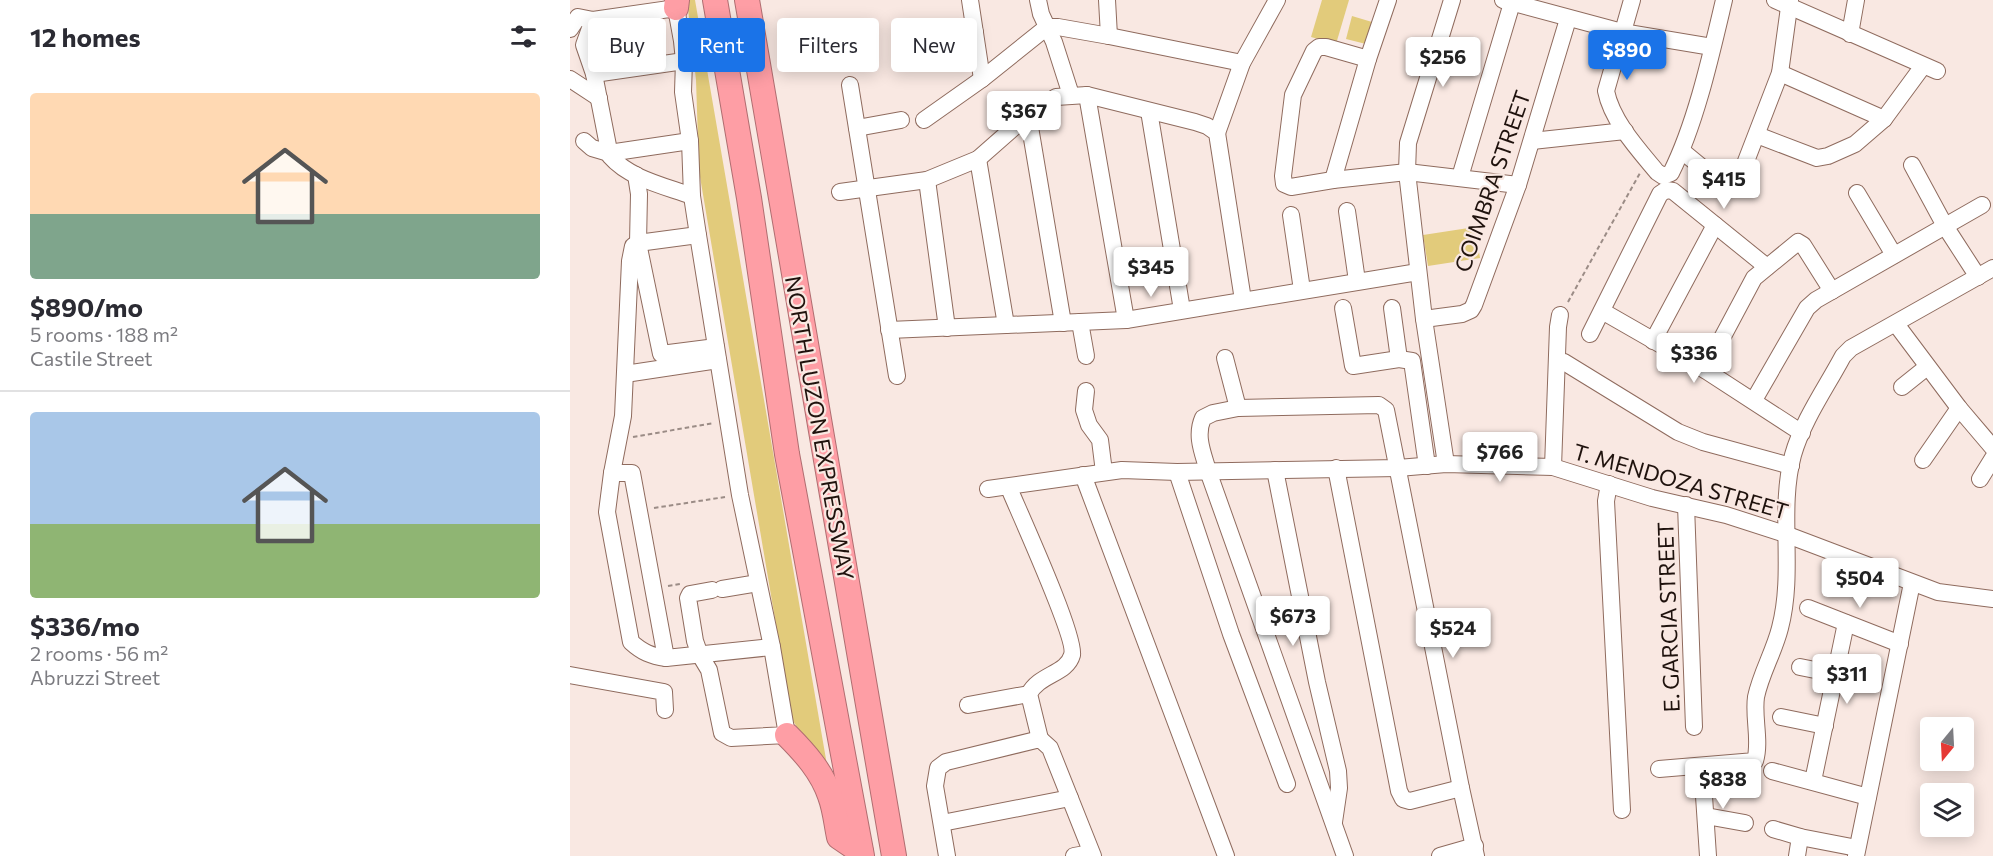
<!DOCTYPE html>
<html lang="en">
<head>
<meta charset="utf-8">
<style>
  body { margin:0; font-family:Commissioner,sans-serif; background:#f2f2f3; color:#2b2b33; height:100vh; display:flex; flex-direction:column; font-size:22px; white-space:nowrap }
  * { box-sizing:border-box; margin:0 }
  p { font-size:20px; color:#7c7c81 }
  .icon { flex:none; width:33px; height:33px; fill:none; stroke:currentColor; stroke-width:2; stroke-linecap:round; stroke-linejoin:round }
  .map { position:relative; flex:1; overflow:hidden }
  .panel { display:flex; flex-direction:column; background:#fff; width:570px }
  .panel>* { flex:none }
  .banner { position:absolute; left:18px; top:18px; width:570px; height:54px; display:flex; gap:12px }
  .needle { width:39px; rotate:198deg }
  .buttons { position:absolute; left:1350px; top:717px; display:grid; gap:12px }
  .buttons a { display:grid; place-items:center; width:54px; height:54px; border-radius:6px; background:#fff; box-shadow:0 3px 15px #0003; font-size:30px }
  .price { position:absolute; translate:-50% -51px; padding:0 14px; border-radius:6px; background:#fff; color:#222; font-size:20px; line-height:39px; filter:drop-shadow(0 2px 3px #0008) }
  .price::after { content:''; position:absolute; left:50%; top:36px; width:18px; height:14px; margin-left:-9px; background:inherit; clip-path:polygon(0 0,100% 0,50% 100%) }
  .price.current { background:#1a73e8; color:#fff }
  ul { padding:0; list-style:none }
  li { display:grid; align-content:center; gap:12px; height:318px; padding:0 30px }
  li+li { border-top:2px solid #e1e1e2 }
  li span { display:grid; place-items:center; height:186px; border-radius:6px; color:#555 }
  li>.icon { margin-inline-start:auto }
  span .icon { width:108px; height:108px; fill:#fffc; stroke-width:1 }
  li b { font-size:26px }
  h2 { display:flex; justify-content:space-between; align-items:center; height:72px; padding:0 30px; font-size:26px }
  .tag { padding:0 21px; border-radius:6px; background:#fff; box-shadow:0 3px 15px #0003; font-size:21px; line-height:54px }
  .tag.current { background:#1a73e8; color:#fff }
  main { display:flex; flex:1; min-height:0 }
  .map>svg:first-child { display:block }
</style>
</head>
<body>
<main>
<section class="panel">
<h2>12 homes<svg class="icon" aria-label="filters" viewBox="0 0 24 24"><path d="M4 7h16M4 17h16"/><circle cx="9" cy="7" r="2"/><circle cx="15" cy="17" r="2"/></svg></h2>
<ul>
<li><span style="background:linear-gradient(#ffd9b3 65%,#7fa58c 0)"><svg class="icon" aria-label="home" viewBox="0 0 24 24"><path d="M3 11l9-7 9 7M6 9v11h12V9"/></svg></span><div><b>$890/mo</b><p>5 rooms · 188 m²</p><p>Castile Street</p></div></li>
<li><span style="background:linear-gradient(#a9c7e8 60%,#8fb573 0)"><svg class="icon" aria-label="home" viewBox="0 0 24 24"><path d="M3 11l9-7 9 7M6 9v11h12V9"/></svg></span><div><b>$336/mo</b><p>2 rooms · 56 m²</p><p>Abruzzi Street</p></div></li>
</ul>
</section>
<div class="map">
<svg width="1423" height="856" viewBox="0 0 1423 856">
  <rect width="100%" height="100%" fill="#f9e8e2"/>
  <g fill="#e2cb7b">
    <path d="M119,0H125L257,765L249,764L222,719L129,171L126,80L118,9Z"/>
    <path d="M752,0H779L766,44L741,37Z"/>
    <path d="M782,16L802,22L796,44L776,39Z"/>
    <path d="M905,227L910,258L858,266L853,235Z"/>
  </g>
  <g fill="none" stroke-linecap="round" stroke-linejoin="round">
    <defs>
      <g id="minor">
        <path d="M400,0L412,79"/>
        <path d="M468,0L471,14L484,42L501,95"/>
        <path d="M537,0L539,36"/>
        <path d="M933,0L1052,32L1142,47"/>
        <path d="M1062,0L1036,91C1042,121 1068,149 1087,172L1093,176L1101,173C1126,123 1141,55 1154,0"/>
        <path d="M1205,0L1367,71"/>
        <path d="M23,20L14,45L24,74L40,156C60,179 95,186 122,196"/>
        <path d="M0,29L8,17L23,20L106,8L112,41L114,61L113,92L120,141L122,196L128,235L170,495L202,647L217,735L161,738L152,733L139,670L130,655L125,641L118,598L120,594L142,590"/>
        <path d="M1280,34L1286,0"/>
        <path d="M357,39L405,32"/>
        <path d="M798,59L756,47H749L744,51L723,95L713,176L714,184L721,187L763,180L837,172L948,185"/>
        <path d="M33,72L44,48L50,17"/>
        <path d="M1210,73L1314,119"/>
        <path d="M24,74L114,61"/>
        <path d="M0,79L29,98"/>
        <path d="M280,85L327,376"/>
        <path d="M517,95L556,320"/>
        <path d="M579,111L612,310"/>
        <path d="M458,115L493,323"/>
        <path d="M354,120L412,79L477,27H488L539,36L672,63"/>
        <path d="M287,128L331,120"/>
        <path d="M647,133L672,63L707,0"/>
        <path d="M1187,135L1247,158L1258,156L1285,144L1314,119L1353,66"/>
        <path d="M14,141L22,148L39,153L120,141"/>
        <path d="M962,141L1055,131"/>
        <path d="M1112,151L1152,184L1161,186L1168,182L1210,73L1220,0"/>
        <path d="M408,159L436,325"/>
        <path d="M1342,165L1375,226L1408,277"/>
        <path d="M66,175L69,194L68,243L91,354L146,347"/>
        <path d="M890,177L942,3"/>
        <path d="M357,180L377,328"/>
        <path d="M763,180L798,59L818,0"/>
        <path d="M270,192L357,180L408,159L458,115L486,97L517,95L625,122L637,126L647,133L673,300"/>
        <path d="M1287,193L1324,255"/>
        <path d="M777,211L787,281"/>
        <path d="M721,215L732,290"/>
        <path d="M128,235L68,243L63,246L60,261L53,416L42,473L37,512L61,642C72,652 81,656 96,658L202,647"/>
        <path d="M773,308L783,366L829,359L842,361L857,466"/>
        <path d="M822,308L829,359"/>
        <path d="M1032,311L1135,370L1232,433"/>
        <path d="M854,319L892,314L901,310L904,305L948,185L998,19"/>
        <path d="M510,322L516,356"/>
        <path d="M1326,324L1389,408L1423,448"/>
        <path d="M319,330L556,320L848,272"/>
        <path d="M1020,334L1090,194L1096,190L1103,191L1197,267"/>
        <path d="M1083,341L1145,225"/>
        <path d="M655,358L668,408"/>
        <path d="M994,362L1108,432L1133,442L1221,466"/>
        <path d="M1135,370L1184,278L1228,242L1233,245L1262,291"/>
        <path d="M55,374L148,360"/>
        <path d="M1332,387L1357,367"/>
        <path d="M516,391L514,410L519,425L530,440L534,472"/>
        <path d="M1184,400L1237,308L1246,300L1412,205"/>
        <path d="M1353,460L1389,408"/>
        <path d="M876,464L854,319L837,172L838,143L882,0"/>
        <path d="M983,467L988,327L990,315"/>
        <path d="M766,468L829,791L833,799L840,801L891,788"/>
        <path d="M705,470L747,682L768,771L769,788L764,822"/>
        <path d="M607,472L661,634L717,784"/>
        <path d="M42,473H62L96,658"/>
        <path d="M513,475L656,856"/>
        <path d="M1410,479L1423,458"/>
        <path d="M1039,484L1036,501L1052,810"/>
        <path d="M439,488C449,512 507,639 502,655C497,674 469,674 459,694L470,739"/>
        <path d="M418,489L552,470L607,472L828,468L876,464L983,467L1082,498L1156,515L1215,534L1368,592L1423,599"/>
        <path d="M1116,505L1124,727"/>
        <path d="M152,589L188,583"/>
        <path d="M1238,608L1330,644"/>
        <path d="M1230,667L1265,674"/>
        <path d="M0,675L94,692L95,710"/>
        <path d="M398,705L459,694"/>
        <path d="M1211,717L1255,726"/>
        <path d="M1132,766L1138,856"/>
        <path d="M1089,769L1185,761C1191,741 1183,718 1186,697C1191,673 1204,652 1210,628C1225,571 1208,511 1223,455C1233,420 1256,388 1273,356L1281,348L1423,268"/>
        <path d="M1202,771L1298,797"/>
        <path d="M1243,781L1276,623"/>
        <path d="M1136,816L1175,823"/>
        <path d="M372,823L500,798"/>
        <path d="M1203,829L1230,837L1287,848"/>
        <path d="M377,856L365,786L368,768L376,762L470,739L480,748L523,856"/>
        <path d="M504,856L521,853"/>
        <path d="M775,856L638,471C633,453 625,436 633,418L643,413L668,408L809,405L816,410L891,788L906,856"/>
        <path d="M870,856L905,846"/>
        <path d="M1227,856L1230,837"/>
        <path d="M1286,856L1342,583"/>
      </g>
      <g id="highway">
        <path d="M145,0L179,198L217,454L292,856"/>
        <path d="M177,0L324,856"/>
        <path d="M106,8L107,0"/>
        <path d="M217,735C235,753 252,772 260,796C265,809 266,823 269,837L291,852"/>
      </g>
    </defs>
    <use href="#minor" stroke="#8f6b5e" stroke-width="18"/>
    <use href="#highway" stroke="#b06d70" stroke-width="26"/>
    <g stroke="#9b8c86" stroke-width="2" stroke-dasharray="4.5 3" stroke-linecap="butt">
      <path d="M998,302L1070,173"/>
      <path d="M63,437L144,423"/>
      <path d="M84,508L155,497"/>
      <path d="M98,586L110,584"/>
    </g>
    <use href="#minor" stroke="#fff" stroke-width="16"/>
    <use href="#highway" stroke="#fe9ea5" stroke-width="24"/>
  </g>
  <g text-anchor="middle" dominant-baseline="central" stroke-width="4.5" stroke-linejoin="round" paint-order="stroke">
    <g font-size="22" fill="#1f120d" stroke="#f9e8e2">
      <text transform="translate(922 181) rotate(-71)">COIMBRA STREET</text>
      <text transform="translate(250 428) rotate(80)">NORTH LUZON EXPRESSWAY</text>
      <text transform="translate(1111 481) rotate(16)">T. MENDOZA STREET</text>
      <text transform="translate(1098 617) rotate(-92)">E. GARCIA STREET</text>
    </g>
  </g>
</svg>
<div class="buttons">
<a><svg class="needle" viewBox="-14 -14 28 28"><path d="M0-13l5 13h-10z" fill="#e53935"/><path d="M0 13l5-13h-10z" fill="#7c7c81"/></svg></a>
<a><svg class="icon" aria-label="layers" viewBox="0 0 24 24"><path d="M12 4l9 5-9 5-9-5zM3 14l9 5 9-5"/></svg></a>
</div>
<b class="price current" style="left:1057px;top:81px">$890</b>
<b class="price" style="left:873px;top:88px">$256</b>
<b class="price" style="left:454px;top:142px">$367</b>
<b class="price" style="left:1154px;top:210px">$415</b>
<b class="price" style="left:581px;top:298px">$345</b>
<b class="price" style="left:1124px;top:384px">$336</b>
<b class="price" style="left:930px;top:483px">$766</b>
<b class="price" style="left:1290px;top:609px">$504</b>
<b class="price" style="left:723px;top:647px">$673</b>
<b class="price" style="left:883px;top:659px">$524</b>
<b class="price" style="left:1277px;top:705px">$311</b>
<b class="price" style="left:1153px;top:810px">$838</b>
<div class="banner">
<a class="tag">Buy</a>
<a class="tag current">Rent</a>
<a class="tag">Filters</a>
<a class="tag">New</a>
</div>
</div>
</main>
</body>
</html>
